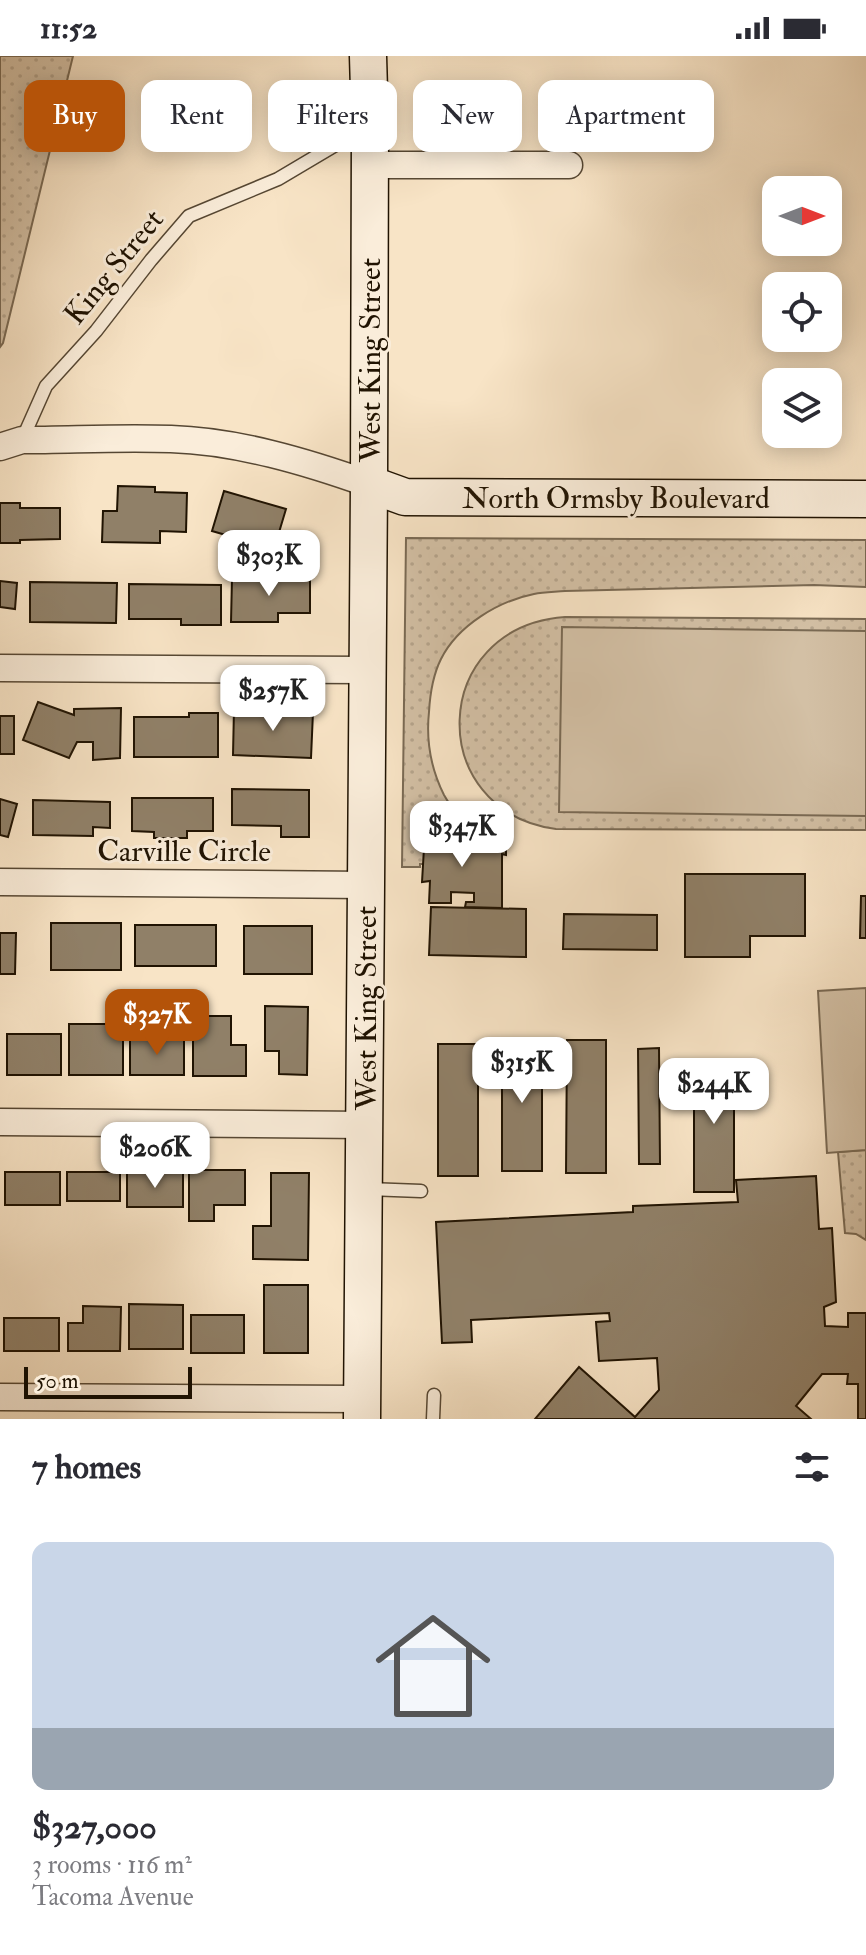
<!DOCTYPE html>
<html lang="en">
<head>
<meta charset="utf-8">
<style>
  body { margin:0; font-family:"IM FELL Double Pica",serif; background:#f7f7f7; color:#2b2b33; height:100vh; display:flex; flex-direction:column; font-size:30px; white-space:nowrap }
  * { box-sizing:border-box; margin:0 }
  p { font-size:26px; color:#7c7c81 }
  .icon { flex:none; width:44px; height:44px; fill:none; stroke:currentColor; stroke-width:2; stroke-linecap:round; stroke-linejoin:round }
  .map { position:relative; height:1363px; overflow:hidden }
  .panel { display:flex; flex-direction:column; background:#fff; flex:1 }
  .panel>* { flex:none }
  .top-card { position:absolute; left:24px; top:24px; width:818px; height:72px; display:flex; gap:16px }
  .needle { width:52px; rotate:90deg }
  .fabs { position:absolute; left:762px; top:120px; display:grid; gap:16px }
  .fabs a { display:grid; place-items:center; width:80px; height:80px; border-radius:16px; background:#fff; box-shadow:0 4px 20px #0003; font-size:40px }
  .scale { position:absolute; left:24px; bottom:20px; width:168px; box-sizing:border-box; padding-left:8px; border:4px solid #201302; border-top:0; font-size:22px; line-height:28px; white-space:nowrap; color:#201302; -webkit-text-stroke:6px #faedda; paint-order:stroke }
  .price { position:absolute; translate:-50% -68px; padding:0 18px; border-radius:16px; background:#fff; color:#222; font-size:26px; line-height:52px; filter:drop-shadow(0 2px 4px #0008) }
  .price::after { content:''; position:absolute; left:50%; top:48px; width:24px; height:18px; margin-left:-12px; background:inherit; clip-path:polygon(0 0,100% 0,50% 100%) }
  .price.current { background:#b45309; color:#fff }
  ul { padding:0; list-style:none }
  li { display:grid; align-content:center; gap:16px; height:424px; padding:0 32px }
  li span { display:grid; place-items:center; height:248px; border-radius:16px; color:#555 }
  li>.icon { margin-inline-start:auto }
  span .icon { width:144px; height:144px; fill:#fffc; stroke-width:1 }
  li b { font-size:34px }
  h2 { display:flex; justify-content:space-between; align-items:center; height:96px; padding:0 32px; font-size:34px }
  .chip { padding:0 28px; border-radius:16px; background:#fff; box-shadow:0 4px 20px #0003; font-size:28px; line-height:72px }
  .chip.current { background:#b45309; color:#fff }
  .status { display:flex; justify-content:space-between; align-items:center; height:56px; padding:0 40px; background:#fff; direction:ltr }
  .status svg { height:22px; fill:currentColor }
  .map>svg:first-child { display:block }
</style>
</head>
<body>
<div class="status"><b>11:52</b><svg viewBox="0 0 49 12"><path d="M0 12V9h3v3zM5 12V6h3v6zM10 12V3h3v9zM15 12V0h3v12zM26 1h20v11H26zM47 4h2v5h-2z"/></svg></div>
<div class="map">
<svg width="866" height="1363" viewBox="0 0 866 1363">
  <defs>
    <pattern id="grass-dots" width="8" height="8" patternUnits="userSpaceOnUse" patternTransform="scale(2)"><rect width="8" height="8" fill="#d3c0a5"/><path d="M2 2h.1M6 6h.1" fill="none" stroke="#b5a48c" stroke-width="1.8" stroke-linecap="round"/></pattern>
  </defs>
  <rect width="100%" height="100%" fill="#f8e4c6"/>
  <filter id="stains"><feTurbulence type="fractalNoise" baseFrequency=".0025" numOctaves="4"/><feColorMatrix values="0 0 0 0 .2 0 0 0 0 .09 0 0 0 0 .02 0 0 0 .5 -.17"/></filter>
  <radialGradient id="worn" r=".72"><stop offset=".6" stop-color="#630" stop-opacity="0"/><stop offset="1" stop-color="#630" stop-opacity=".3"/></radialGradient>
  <g fill="url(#grass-dots)" stroke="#7a6a54" stroke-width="2">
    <path d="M0,0H73L3,287L0,291Z"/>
    <path d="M406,482L866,484V531L814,529L565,535C555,536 544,536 534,538C499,545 458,569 441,603C433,619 430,638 429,656C426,684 431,713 444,739C451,752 461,762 470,773H464V776L424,808H420V811H402Z"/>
    <path d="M565,561L866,563V774L556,773C424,755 428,571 565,561Z"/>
    <path d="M866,1094V1184L856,1178L845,1177L838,1096Z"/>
  </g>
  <g fill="#d3c0a5" stroke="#7a6a54" stroke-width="2">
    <path d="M562,571L866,575V760L559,756Z"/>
    <path d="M866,932V1094L827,1097L818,935Z"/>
  </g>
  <g fill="#908068" stroke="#201302" stroke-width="2">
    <path d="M118,430L155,431V436L187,437L186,476L160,475V487L102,486L103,455H117Z"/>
    <path d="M224,435L286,453L274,493L212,475Z"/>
    <path d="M0,447H20V452H60V483L20,484V487H0Z"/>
    <path d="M232,522H310V557H278V566H231Z"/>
    <path d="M0,525L17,527L15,553L0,551Z"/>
    <path d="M30,526L117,527L116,567L30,566Z"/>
    <path d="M129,528L221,529V569H181V563H129Z"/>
    <path d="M38,646L74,659V653L121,652L120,702L93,704V686H77L69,702L23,684Z"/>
    <path d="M234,653L313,656L311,702L233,699Z"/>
    <path d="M189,657H218V701H134V661H189Z"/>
    <rect x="0" y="660" width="14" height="38"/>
    <path d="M232,733L309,734V781H281V770L232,769Z"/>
    <path d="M132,742H213V775H187V782H154V776L132,775Z"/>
    <path d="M0,743L17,748L8,781L0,779Z"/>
    <path d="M33,744L110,746V772L93,771V780L33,779Z"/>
    <path d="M464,774H474V795H497V792H506V799L502,798V852L465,851L466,846H474V837L451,836V847H429L430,825L422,826L425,775L464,776Z"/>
    <path d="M685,818H805V880H750V901H685Z"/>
    <path d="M861,840H866V882H860Z"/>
    <path d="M431,851L526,853V901L429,899Z"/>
    <path d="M564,858L657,859V894L563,893Z"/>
    <rect x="51" y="867" width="70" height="47"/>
    <rect x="135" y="869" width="81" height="41"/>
    <rect x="244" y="870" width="68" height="48"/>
    <path d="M0,877H16L15,918H0Z"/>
    <path d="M107,949H123V1019H69V968H107Z"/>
    <path d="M265,950L308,951L307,1019L279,1018V995H265Z"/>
    <path d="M193,960H231V989H246V1020H193Z"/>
    <rect x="7" y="978" width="54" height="41"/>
    <rect x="130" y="983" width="54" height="36"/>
    <rect x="502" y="983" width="40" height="132"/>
    <path d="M567,984H606V1117H566Z"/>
    <rect x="438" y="988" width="40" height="132"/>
    <path d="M659,992L660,1108H639L638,993Z"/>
    <rect x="694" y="1003" width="40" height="133"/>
    <path d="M189,1114H245V1149H214V1165H189Z"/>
    <rect x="5" y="1116" width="55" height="33"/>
    <rect x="67" y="1116" width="53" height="29"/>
    <rect x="127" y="1116" width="56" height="35"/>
    <path d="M271,1117H309L308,1204L253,1203V1170H271Z"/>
    <path d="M816,1120L819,1173L832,1172L836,1246L824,1251L825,1270L848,1271V1257H866V1363H858V1328H847L848,1318H822L796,1350L811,1363H535L579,1311L635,1361L659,1334L657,1302L599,1305L596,1266L610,1265L609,1257L471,1264L472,1286L442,1287L436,1166L633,1156V1150L738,1146L736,1124Z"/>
    <rect x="264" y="1229" width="44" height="68"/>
    <path d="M129,1248L183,1249V1293H129Z"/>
    <path d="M83,1250L121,1251L120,1295H68V1267H83Z"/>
    <rect x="191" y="1259" width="53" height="38"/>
    <rect x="4" y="1262" width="55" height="33"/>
  </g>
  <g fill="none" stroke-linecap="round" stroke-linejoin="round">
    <defs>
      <g id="lane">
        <path d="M22,384L46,330L96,275L151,204L189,160L278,123L364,72"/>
        <path d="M368,1133L421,1135"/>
        <path d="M433,1363L434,1339"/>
      </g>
      <g id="street">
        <path d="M370,109H569"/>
        <path d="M0,391L22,384C71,384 121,381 171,383C237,385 307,406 369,428"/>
        <path d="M0,612L368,614"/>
        <path d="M0,826L367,829"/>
        <path d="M0,1066L365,1069"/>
        <path d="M0,1341L362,1343"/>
      </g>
      <g id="secondary">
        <path d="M369,428L405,441L866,443"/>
        <path d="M362,1363L369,428L370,69L368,0"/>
      </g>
    </defs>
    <use href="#lane" stroke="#564733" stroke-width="15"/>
    <use href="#street" stroke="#564733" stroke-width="29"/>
    <use href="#secondary" stroke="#201302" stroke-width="39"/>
    <use href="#lane" stroke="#faedda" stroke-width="12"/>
    <use href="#street" stroke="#faedda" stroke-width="26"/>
    <use href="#secondary" stroke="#faedda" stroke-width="36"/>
  </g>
  <g text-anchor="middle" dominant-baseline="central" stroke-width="6" stroke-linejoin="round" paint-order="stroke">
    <g font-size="30" fill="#201302" stroke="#faedda">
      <text transform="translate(114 211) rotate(-51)">King Street</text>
      <text transform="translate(370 304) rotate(-90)">West King Street</text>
      <text x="616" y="442">North Ormsby Boulevard</text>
      <text x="184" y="795">Carville Circle</text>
      <text transform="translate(366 952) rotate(-90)">West King Street</text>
    </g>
  </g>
  <rect width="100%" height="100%" filter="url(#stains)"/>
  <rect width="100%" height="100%" fill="url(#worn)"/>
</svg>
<div class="fabs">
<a><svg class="needle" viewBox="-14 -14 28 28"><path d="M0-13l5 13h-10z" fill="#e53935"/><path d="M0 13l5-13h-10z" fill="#7c7c81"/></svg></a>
<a><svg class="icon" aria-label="locate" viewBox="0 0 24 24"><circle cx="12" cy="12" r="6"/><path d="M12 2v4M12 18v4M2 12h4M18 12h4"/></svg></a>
<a><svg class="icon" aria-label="layers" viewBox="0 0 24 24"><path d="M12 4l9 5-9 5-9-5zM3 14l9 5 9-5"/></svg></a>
</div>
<div class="scale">50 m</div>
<b class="price" style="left:269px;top:542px">$303K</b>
<b class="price" style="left:273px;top:677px">$257K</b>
<b class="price" style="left:462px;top:813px">$347K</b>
<b class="price current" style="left:157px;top:1001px">$327K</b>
<b class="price" style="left:522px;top:1049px">$315K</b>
<b class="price" style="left:714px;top:1070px">$244K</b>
<b class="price" style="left:155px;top:1134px">$206K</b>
<div class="top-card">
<a class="chip current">Buy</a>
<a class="chip">Rent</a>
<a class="chip">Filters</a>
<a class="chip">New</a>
<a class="chip">Apartment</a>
</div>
</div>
<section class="panel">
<h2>7 homes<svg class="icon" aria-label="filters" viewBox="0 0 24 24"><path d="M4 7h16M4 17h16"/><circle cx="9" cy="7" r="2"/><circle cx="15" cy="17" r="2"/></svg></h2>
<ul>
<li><span style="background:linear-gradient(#c9d6e8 75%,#9aa5b1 0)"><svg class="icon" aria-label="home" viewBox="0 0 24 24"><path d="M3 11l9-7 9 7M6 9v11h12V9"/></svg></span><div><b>$327,000</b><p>3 rooms · 116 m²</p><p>Tacoma Avenue</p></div></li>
</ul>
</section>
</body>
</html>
